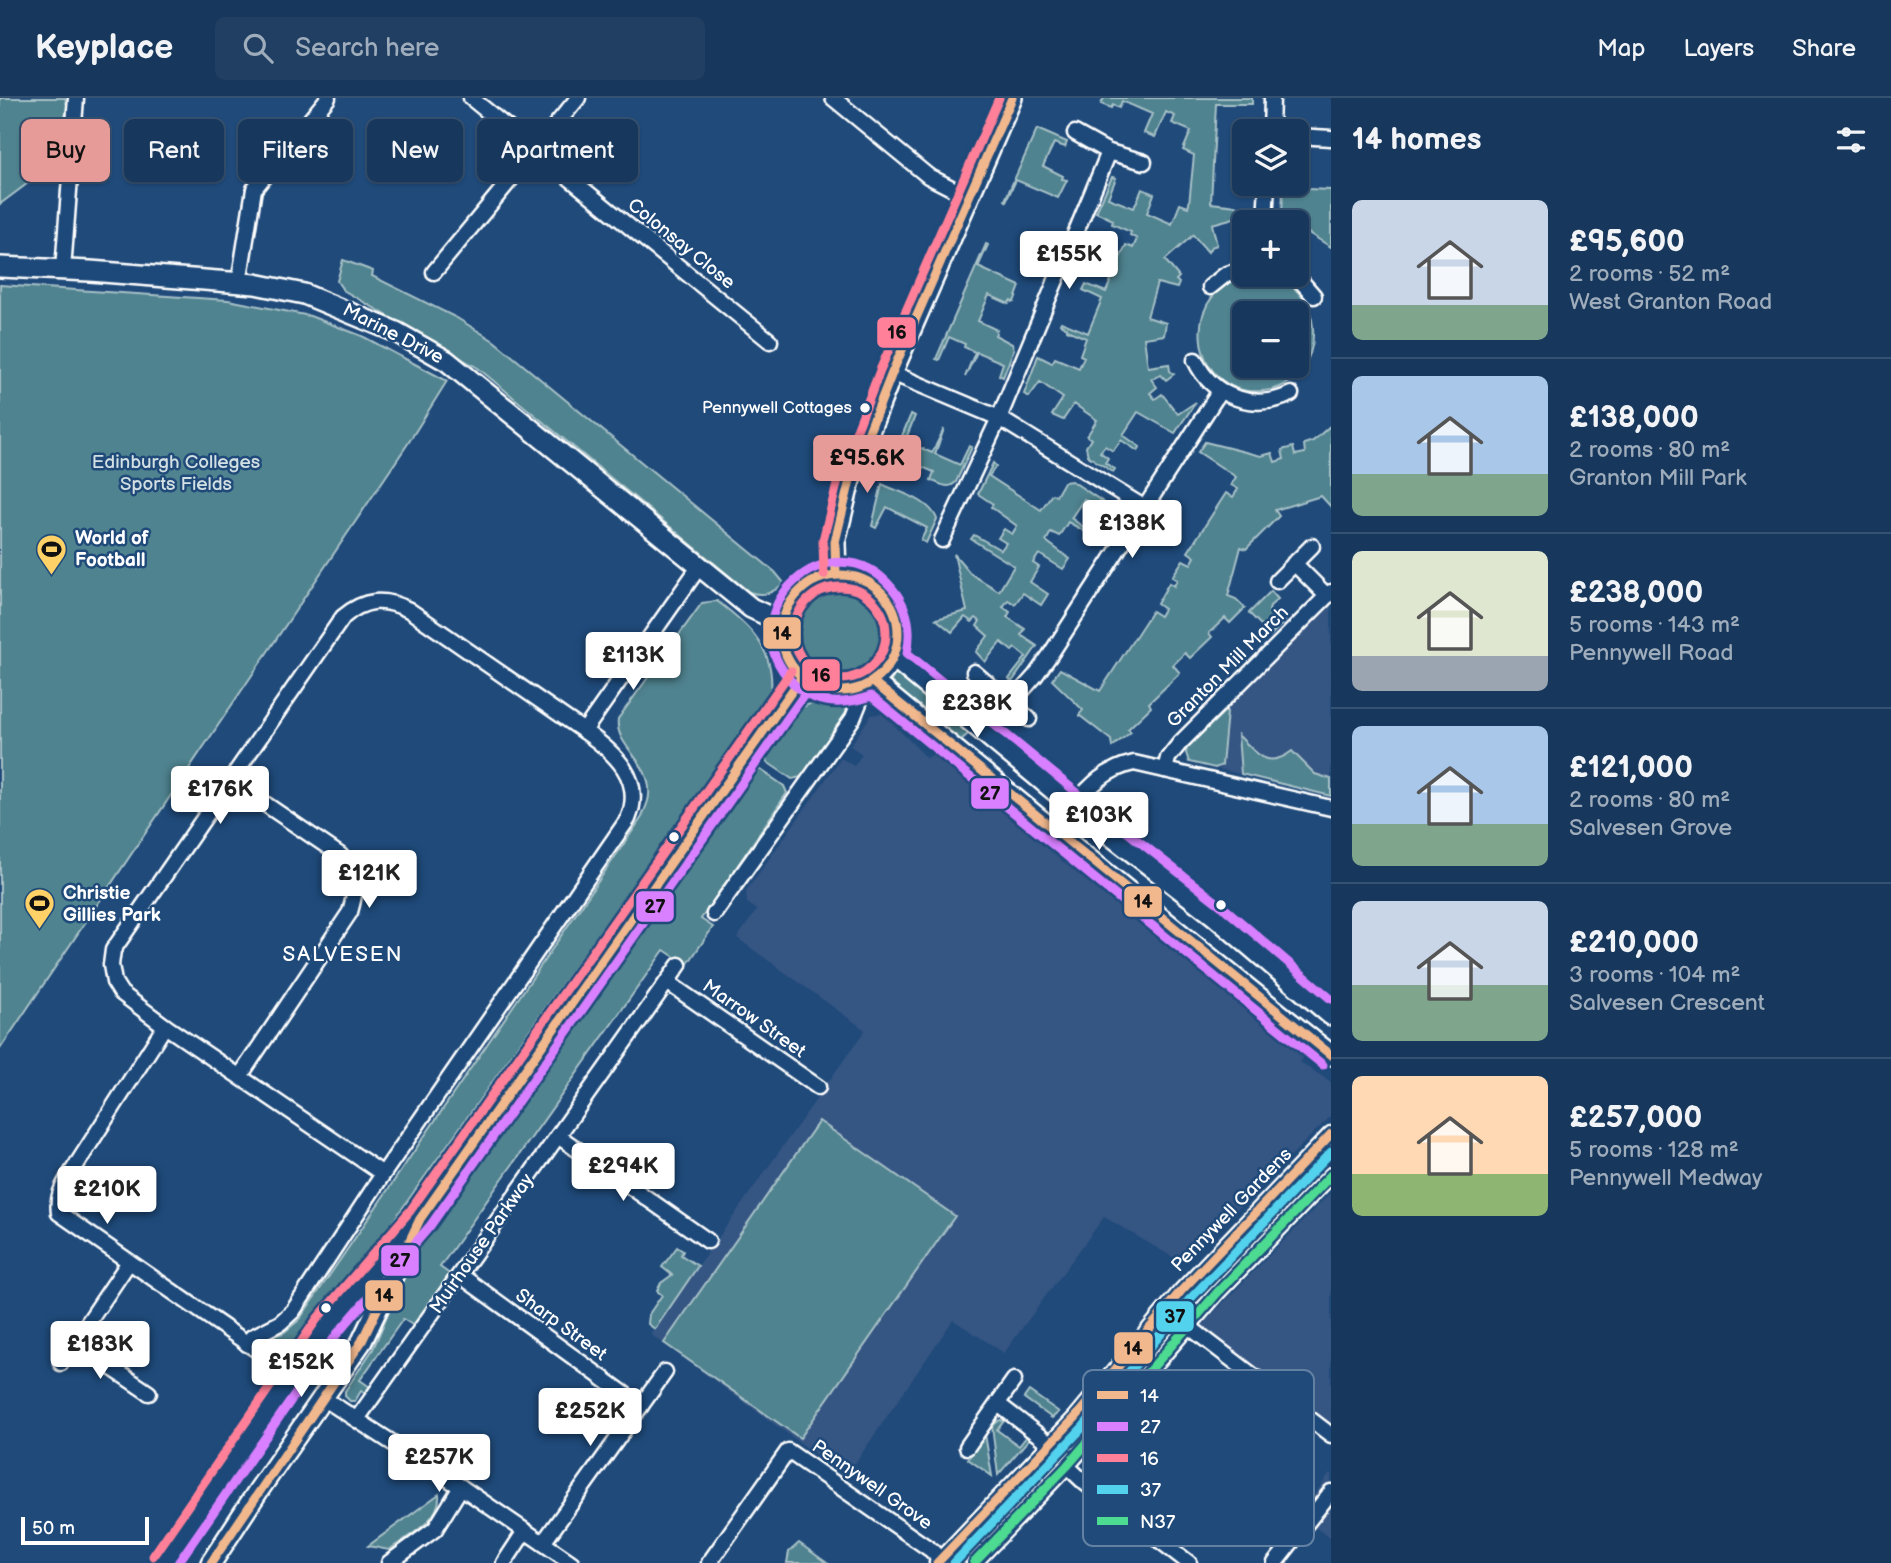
<!DOCTYPE html>
<html lang="en">
<head>
<meta charset="utf-8">
<style>
  body { margin:0; font-family:"Balsamiq Sans",sans-serif; background:#203f62; color:#f1f3f6; height:100vh; display:flex; flex-direction:column; font-size:26px; white-space:nowrap }
  * { box-sizing:border-box; margin:0 }
  p { font-size:23px; color:#9eacbb }
  .icon { flex:none; width:38px; height:38px; fill:none; stroke:currentColor; stroke-width:2; stroke-linecap:round; stroke-linejoin:round }
  .map { position:relative; flex:1; overflow:hidden }
  .panel { display:flex; flex-direction:column; background:#17385c; width:560px }
  .panel>* { flex:none }
  .guide { position:absolute; left:21px; top:21px; width:665px; height:63px; display:flex; gap:14px }
  .fabs { position:absolute; left:1232px; top:21px; display:grid; gap:14px }
  .fabs a { display:grid; place-items:center; width:77px; height:77px; border-radius:10px; background:#17385c; box-shadow:0 2px 5px #0004,0 0 0 2px #365272; font-size:35px }
  .scale { position:absolute; left:21px; bottom:18px; width:128px; box-sizing:border-box; padding-left:7px; border:4px solid #fff; border-top:0; font-size:19px; line-height:24px; white-space:nowrap; color:#fff; -webkit-text-stroke:5px #1f4a7a; paint-order:stroke }
  .price { position:absolute; translate:-50% -60px; padding:0 16px; border-radius:7px; background:#fff; color:#222; font-size:23px; line-height:46px; filter:drop-shadow(0 2px 4px #0008) }
  .price::after { content:''; position:absolute; left:50%; top:42px; width:21px; height:16px; margin-left:-10px; background:inherit; clip-path:polygon(0 0,100% 0,50% 100%) }
  .price.on { background:#e69b98; color:#111 }
  ul { padding:0; list-style:none }
  li { display:flex; align-items:center; gap:21px; height:175px; padding:0 21px }
  li+li { border-top:2px solid #365272 }
  li span { display:grid; place-items:center; flex:none; width:196px; height:140px; border-radius:10px; color:#555 }
  li>.icon { margin-inline-start:auto }
  span .icon { width:84px; height:84px; fill:#fffc; stroke-width:1 }
  li b { font-size:30px }
  h2 { display:flex; justify-content:space-between; align-items:center; height:84px; padding:0 21px; font-size:30px }
  .chip { padding:0 24px; border-radius:10px; background:#17385c; box-shadow:0 2px 5px #0004,0 0 0 2px #365272; font-size:24px; line-height:63px }
  .chip.on { background:#e69b98; color:#111 }
  header { display:flex; align-items:center; gap:42px; box-sizing:border-box; height:98px; padding:0 35px; background:#17385c; border-bottom:2px solid #365272 }
  header strong { font-size:33px }
  nav { display:flex; gap:38px; margin-inline-start:auto; font-size:24px }
  .search { width:490px; height:63px; background:#203f62; display:flex; align-items:center; gap:18px; box-sizing:border-box; padding:0 24px; border-radius:10px; color:#9eacbb; font-size:26px }
  main { display:flex; flex:1; min-height:0 }
  .map>svg:first-child { display:block }
</style>
</head>
<body>
<header>
<strong>Keyplace</strong>
<div class="search"><svg class="icon" aria-label="search" viewBox="0 0 24 24"><circle cx="10" cy="10" r="6"/><path d="M15 15l6 6"/></svg>Search here</div>
<nav><a>Map</a><a>Layers</a><a>Share</a></nav>
</header>
<main>
<div class="map">
<svg width="1331" height="1465" viewBox="0 0 1331 1465">
  <rect width="100%" height="100%" fill="#1f4a7a"/>
  <filter id="ink" filterUnits="userSpaceOnUse"><feTurbulence type="fractalNoise" baseFrequency=".0143" numOctaves="2"/><feDisplacementMap in="SourceGraphic" scale="14" xChannelSelector="R" yChannelSelector="G"/><feConvolveMatrix kernelMatrix="1 2 1 2 8 2 1 2 1" color-interpolation-filters="sRGB"/></filter>
  <g filter="url(#ink)">
    <g fill="#355583">
      <path d="M1331,507V698L1189,664L1186,655L1187,650Z"/>
      <path d="M882,615L927,660L938,652L1306,952L1300,964L1331,984V1018L1192,1156L1174,1160L1104,1119L1004,1255L953,1222L856,1364L849,1370L841,1371L832,1368L650,1236L865,932L737,840L757,812L747,805L746,793L841,660L854,668L862,656L850,648L871,617Z"/>
      <path d="M1330,1095L1331,1098V1343L1192,1237Z"/>
      <path d="M1331,1373V1440L1306,1424L1303,1413Z"/>
    </g>
    <g fill="#50838f" stroke="#a8c1c7" stroke-width="2" fill-rule="evenodd">
      <path d="M0,0H65L67,7L59,62L0,106Z"/>
      <path d="M1104,0H1252V6H1216L1211,105L1254,110L1253,124H1244V129L1241,118L1212,126L1217,147L1211,149L1208,154L1193,137L1165,162L1179,179L1176,182L1179,185L1177,190L1157,185L1147,219L1166,225L1164,237L1144,240L1148,269L1169,266L1170,273L1174,276L1166,282L1161,277L1151,281L1157,289L1150,295L1155,301L1162,296L1178,316L1196,304L1175,335L1138,314L1123,337L1140,349L1138,353L1121,342L1113,353L1105,348L1100,354L1108,360L1105,365L1115,371L1113,374L1088,358L1086,349L1091,341L1087,338L1097,322L1074,306L1063,322L1052,317L1063,300L1040,284L1029,299L1024,296L1038,258L1052,265L1055,260L1079,270L1084,259L1080,257L1086,240L1067,232V230L1060,226L1061,224L1088,235L1102,201L1083,192L1086,186L1106,194L1118,165L1099,156L1100,153L1119,162L1126,147L1133,150L1137,141L1130,137L1131,134L1112,126L1113,122L1096,114L1112,79L1116,80L1108,100L1134,110L1142,91L1154,96L1147,115L1172,126L1180,106L1188,109L1189,106L1194,57L1183,52L1191,33L1172,25L1175,18L1166,14L1155,39L1144,35L1152,16L1122,3L1119,10L1113,7L1111,10L1101,6Z"/>
      <path d="M1037,31L1067,44L1065,49L1054,45L1043,68L1063,78L1062,81L1067,82L1058,100L1016,82L1006,103L1005,102Z"/>
      <path d="M1283,90L1331,92V149L1297,128V124H1291L1282,119Z"/>
      <path d="M986,146L988,147L978,169L1020,188L1014,204L1010,203L1009,206L989,197L978,223L997,232L995,237L1012,246L1014,251L1003,279L999,277L1003,265L977,254L965,279L975,254L964,249L965,246L949,239L939,262L936,261Z"/>
      <path d="M343,162L373,173L372,178L457,220L494,243L775,474L784,485C773,495 764,499 749,494L478,270L343,192L337,183Z"/>
      <path d="M1256,177C1331,177 1331,287 1263,293C1186,300 1176,183 1256,177ZM1244,215H1297V268H1244Z"/>
      <path d="M0,187L228,202L310,218L362,238L447,283L407,347L0,951Z"/>
      <path d="M911,316L915,318L905,343L932,355L944,331L935,356L960,367L969,348L972,349L956,384C948,392 940,386 931,382L934,374L894,357Z"/>
      <path d="M1331,327V409L1321,398L1275,412L1279,418L1246,451L1241,449L1228,498L1236,501L1245,510L1230,525L1225,520L1209,535L1212,539L1190,560L1185,555L1173,567L1180,575L1149,605L1151,609L1128,631L1131,634L1112,649L1111,642L1079,617L1083,612L1052,582L1060,571L1100,593L1152,513L1160,518L1164,511L1157,506L1169,485L1174,488L1177,482L1172,479L1183,462L1191,466L1195,459L1188,454L1226,395L1233,399L1238,391L1231,387L1236,379L1198,354L1205,344L1261,358L1272,355L1275,364L1284,361L1282,352L1293,349L1295,357L1305,355L1304,346L1313,343Z"/>
      <path d="M993,365L996,368L989,378L1041,412L1052,396L1056,398L1064,384L1072,383L1106,406L1102,413L1084,401L1071,420L1089,433L1088,435L1068,424L1059,438L1051,434L1046,443L1070,461L1063,471L1039,456L1033,465L1039,469L1030,484L1048,496L1041,507L1023,495L1015,506L1008,502L1003,509L1010,514L1007,519L1025,531L1021,537L1037,548L1012,584L1009,581L1026,559L1015,550L1012,553L1001,544L985,564L976,554L988,538L977,528L980,523L976,520L972,524L965,519L952,534L936,521L967,513L954,456L971,476L999,493L1014,468L971,441L974,437L1001,452L1006,445L998,440L1004,431L1012,436L1017,428L991,409L993,406L978,396Z"/>
      <path d="M882,386C900,395 929,401 937,421L926,445L921,442L927,430L887,409L876,430L872,428Z"/>
      <circle cx="838" cy="535" r="44"/>
      <path d="M1271,493L1278,501L1270,508L1269,513L1277,520L1280,518L1285,523L1271,537L1249,515Z"/>
      <path d="M717,503C749,527 775,550 771,594L304,1248L291,1257L282,1256L268,1246L267,1240L283,1235L299,1222L642,719C644,712 649,704 649,697C652,663 614,649 618,621L702,505Z"/>
      <path d="M895,576L899,577L968,633V636L960,643L892,587L891,583Z"/>
      <path d="M815,605L844,609L848,614L801,679L792,681L767,664L765,657C778,639 792,607 815,605Z"/>
      <path d="M1226,612L1227,614L1222,667L1215,670L1189,664L1186,655L1187,650Z"/>
      <path d="M1238,637C1256,654 1266,673 1292,653L1315,676L1331,681V698L1241,676Z"/>
      <path d="M757,672H761L784,688L787,695L701,821L713,829L687,867L664,852L440,1169L451,1177L414,1228L403,1221L360,1282L370,1289L366,1296L361,1293L355,1303H350L345,1298V1293L373,1251L411,1161L753,674Z"/>
      <path d="M819,1023L955,1118L800,1340L664,1245Z"/>
      <path d="M677,1149L683,1153L681,1157L698,1168L655,1231L648,1226L649,1216L662,1197L657,1193L661,1185L672,1177L662,1169Z"/>
      <path d="M1029,1293L1059,1314L1052,1320L1024,1300Z"/>
      <path d="M1000,1322L1004,1323L997,1332L1019,1348L1027,1338L1030,1340L998,1377L992,1328Z"/>
      <path d="M985,1336L992,1378L968,1361Z"/>
      <path d="M439,1396C442,1422 407,1439 389,1452L368,1448Z"/>
      <path d="M1008,1403L1016,1411L995,1435L988,1434L986,1426Z"/>
      <path d="M974,1440L981,1442L983,1449L966,1465H949Z"/>
      <path d="M799,1445L827,1465H787L789,1454Z"/>
    </g>
    <g fill="none" stroke-linecap="round" stroke-linejoin="round">
      <defs>
        <g id="street">
          <path d="M471,0L770,243"/>
          <path d="M833,0L928,78L969,99"/>
          <path d="M1271,33L1272,0"/>
          <path d="M1075,35L1109,54L1144,64"/>
          <path d="M1297,38L1331,40"/>
          <path d="M1265,124L1267,86"/>
          <path d="M63,172L76,0"/>
          <path d="M434,174L578,0"/>
          <path d="M1291,177L1301,183L1314,198"/>
          <path d="M239,185L254,91L328,0"/>
          <path d="M1210,189L1225,177L1244,170"/>
          <path d="M1195,262C1212,299 1254,314 1291,296"/>
          <path d="M892,275L999,320L1145,410"/>
          <path d="M942,442L999,320L1109,54"/>
          <path d="M1294,465L1327,498"/>
          <path d="M1277,483L1312,448"/>
          <path d="M974,574L1029,621"/>
          <path d="M1011,605L1035,578L1050,557L1220,293"/>
          <path d="M1165,672L1168,660L1180,645L1331,494"/>
          <path d="M230,682L340,757C357,780 358,787 350,814L240,978"/>
          <path d="M1073,708C1091,687 1106,671 1134,665L1331,710"/>
          <path d="M714,816L853,620L866,588"/>
          <path d="M667,884L818,989"/>
          <path d="M165,928L68,1080C61,1092 57,1100 59,1115L293,1277"/>
          <path d="M558,1038L708,1143"/>
          <path d="M383,1076L165,928L121,895L114,884L111,867L113,852L343,519C364,501 384,499 409,512L584,633"/>
          <path d="M460,1177L641,1308"/>
          <path d="M1188,1228L1331,1337"/>
          <path d="M82,1233L100,1247L112,1270L149,1295"/>
          <path d="M247,1246L252,1239L280,1225L293,1213L383,1076L628,721C645,681 614,654 584,633L699,469"/>
          <path d="M61,1265L129,1164"/>
          <path d="M323,1300L461,1389L572,1465"/>
          <path d="M998,1306L1050,1346"/>
          <path d="M357,1321L679,867"/>
          <path d="M967,1349L1014,1282"/>
          <path d="M1067,1368L1085,1385L1189,1465"/>
          <path d="M543,1445L665,1274"/>
          <path d="M389,1465L435,1431L461,1389"/>
          <path d="M504,1465L525,1433"/>
          <path d="M709,1465L788,1353L931,1452L940,1461"/>
          <path d="M937,1465L1075,1320L1181,1193L1331,1036"/>
          <path d="M974,1465L1067,1368L1217,1195L1331,1077"/>
          <path d="M1275,1465L1331,1394"/>
        </g>
        <g id="secondary">
          <path d="M0,169L90,173L255,186L304,196L396,234L447,263L751,510L783,525"/>
          <circle cx="840" cy="535" r="58"/>
          <path d="M836,477L835,444L850,382L892,275L1012,0"/>
          <path d="M894,560L1073,708L1215,818L1331,917"/>
          <path d="M873,584C1025,709 1177,835 1331,957"/>
          <path d="M163,1465L327,1228L420,1121L801,580"/>
          <path d="M211,1465L258,1393L362,1243L409,1144"/>
        </g>
      </defs>
      <use href="#street" stroke="#fff" stroke-width="19"/>
      <use href="#secondary" stroke="#fff" stroke-width="24"/>
      <use href="#street" stroke="#1f4a7a" stroke-width="14"/>
      <use href="#secondary" stroke="#1f4a7a" stroke-width="19"/>
      <defs>
        <g id="bus-1">
          <circle cx="840" cy="535" r="58"/>
          <path d="M836,477L835,444L850,382L892,275L1012,0"/>
          <path d="M873,584L1331,957"/>
          <path d="M211,1465L362,1243L420,1121L801,580"/>
          <path d="M937,1465L1075,1320L1181,1193L1331,1036"/>
        </g>
        <g id="bus-2">
          <path d="M1323,967L871,598C842,608 814,608 792,584C725,512 833,418 892,490C908,509 912,532 907,555L1081,698L1223,809L1331,901"/>
          <path d="M178,1465L337,1236L430,1128L811,587"/>
        </g>
        <g id="bus-3">
          <path d="M824,477L823,442L839,378L881,270L999,0"/>
          <circle cx="840" cy="535" r="46"/>
          <path d="M153,1458L317,1221L410,1113L791,573"/>
        </g>
        <path id="bus-4" d="M954,1465L1084,1328L1190,1201L1331,1054"/>
        <path id="bus-5" d="M974,1465L1067,1368L1217,1195L1331,1077"/>
      </defs>
      <use href="#bus-1" stroke="#1f4a7a" stroke-width="14"/>
      <use href="#bus-2" stroke="#1f4a7a" stroke-width="14"/>
      <use href="#bus-3" stroke="#1f4a7a" stroke-width="14"/>
      <use href="#bus-4" stroke="#1f4a7a" stroke-width="14"/>
      <use href="#bus-5" stroke="#1f4a7a" stroke-width="14"/>
      <use href="#bus-1" stroke="#f1b78d" stroke-width="9"/>
      <use href="#bus-2" stroke="#d880ff" stroke-width="9"/>
      <use href="#bus-3" stroke="#ff8098" stroke-width="9"/>
      <use href="#bus-4" stroke="#53d2ee" stroke-width="9"/>
      <use href="#bus-5" stroke="#4ddb92" stroke-width="9"/>
    </g>
  </g>
  <defs>
    <symbol id="stadium-pin" viewBox="-11 -11 22 30"><path d="M0 17L-7.5 6A9.5 9.5 0 1 1 7.5 6Z" fill="#ffd166" stroke="#1f4a7a"/><path d="M0-5a6.5 5 0 1 0 0 10a6.5 5 0 1 0 0-10ZM-3.5-1.8h7v3.6h-7Z" fill="#111"/></symbol>
  </defs>
  <g fill-rule="evenodd">
    <use href="#stadium-pin" x="34" y="434" width="35" height="47"/>
    <use href="#stadium-pin" x="22" y="788" width="35" height="47"/>
  </g>
  <g fill="#fff" stroke="#1f4a7a" stroke-width="2.5">
    <circle cx="865" cy="310" r="6"/>
    <circle cx="674" cy="739" r="6"/>
    <circle cx="1221" cy="807" r="6"/>
    <circle cx="326" cy="1210" r="6"/>
  </g>
  <g text-anchor="middle" dominant-baseline="central" stroke-width="5" stroke-linejoin="round" paint-order="stroke">
    <g font-size="17" fill="#fff" stroke="#1f4a7a" text-anchor="end">
      <text x="852" y="310">Pennywell Cottages</text>
    </g>
    <g font-size="19" fill="#fff" stroke="#1f4a7a">
      <text transform="translate(681 146) rotate(39)">Colonsay Close</text>
      <text transform="translate(393 236) rotate(27)">Marine Drive</text>
      <text transform="translate(1228 569) rotate(-45)">Granton Mill March</text>
      <text transform="translate(754 921) rotate(35)">Marrow Street</text>
      <text transform="translate(1232 1112) rotate(-46)">Pennywell Gardens</text>
      <text transform="translate(482 1146) rotate(-55)">Muirhouse Parkway</text>
      <text transform="translate(561 1227) rotate(36)">Sharp Street</text>
      <text transform="translate(872 1387) rotate(35)">Pennywell Grove</text>
    </g>
    <g font-size="19" fill="#d3e0e3" stroke="#1f4a7a">
      <text x="176" y="364">Edinburgh Colleges<tspan x="176" dy="22">Sports Fields</tspan></text>
    </g>
    <g font-size="19" font-weight="bold" fill="#fff" stroke="#1f4a7a" text-anchor="start">
      <text x="75" y="440">World of<tspan x="75" dy="22">Football</tspan></text>
      <text x="63" y="795">Christie<tspan x="63" dy="22">Gillies Park</tspan></text>
    </g>
    <g font-size="21" letter-spacing="2" fill="#fff" stroke="#1f4a7a">
      <text x="343" y="856">SALVESEN</text>
    </g>
  </g>
  <rect x="1083" y="1272" width="231" height="176" rx="10" fill="#1f4a7a" stroke="#6280a2" stroke-width="2"/>
  <rect x="1097" y="1293" width="31" height="8" fill="#f1b78d"/>
  <rect x="1097" y="1324" width="31" height="9" fill="#d880ff"/>
  <rect x="1097" y="1356" width="31" height="8" fill="#ff8098"/>
  <rect x="1097" y="1387" width="31" height="9" fill="#53d2ee"/>
  <rect x="1097" y="1419" width="31" height="8" fill="#4ddb92"/>
  <g font-size="19" fill="#fff">
    <text x="1140" y="1304">14</text>
    <text x="1140" y="1335">27</text>
    <text x="1140" y="1367">16</text>
    <text x="1140" y="1398">37</text>
    <text x="1140" y="1430">N37</text>
  </g>
  <g stroke="#1f4a7a" stroke-width="2.5">
    <rect x="876" y="218" width="41" height="33" rx="7" fill="#ff8098"/>
    <rect x="762" y="518" width="40" height="34" rx="7" fill="#f1b78d"/>
    <rect x="801" y="560" width="40" height="34" rx="7" fill="#ff8098"/>
    <rect x="970" y="679" width="40" height="33" rx="7" fill="#d880ff"/>
    <rect x="1123" y="787" width="40" height="33" rx="7" fill="#f1b78d"/>
    <rect x="635" y="792" width="40" height="33" rx="7" fill="#d880ff"/>
    <rect x="380" y="1146" width="40" height="33" rx="7" fill="#d880ff"/>
    <rect x="364" y="1181" width="40" height="33" rx="7" fill="#f1b78d"/>
    <rect x="1155" y="1202" width="40" height="33" rx="7" fill="#53d2ee"/>
    <rect x="1113" y="1233" width="41" height="34" rx="7" fill="#f1b78d"/>
  </g>
  <g font-size="19" text-anchor="middle" font-weight="bold" fill="#111">
    <text x="897" y="241">16</text>
    <text x="782" y="542">14</text>
    <text x="821" y="584">16</text>
    <text x="990" y="702">27</text>
    <text x="1143" y="810">14</text>
    <text x="655" y="815">27</text>
    <text x="400" y="1169">27</text>
    <text x="384" y="1204">14</text>
    <text x="1175" y="1225">37</text>
    <text x="1133" y="1257">14</text>
  </g>
</svg>
<div class="fabs">
<a><svg class="icon" aria-label="layers" viewBox="0 0 24 24"><path d="M12 4l9 5-9 5-9-5zM3 14l9 5 9-5"/></svg></a>
<a>+</a>
<a>−</a>
</div>
<div class="scale">50 m</div>
<b class="price" style="left:1069px;top:193px">£155K</b>
<b class="price on" style="left:867px;top:397px">£95.6K</b>
<b class="price" style="left:1132px;top:462px">£138K</b>
<b class="price" style="left:633px;top:594px">£113K</b>
<b class="price" style="left:977px;top:642px">£238K</b>
<b class="price" style="left:220px;top:728px">£176K</b>
<b class="price" style="left:1099px;top:754px">£103K</b>
<b class="price" style="left:369px;top:812px">£121K</b>
<b class="price" style="left:623px;top:1105px">£294K</b>
<b class="price" style="left:107px;top:1128px">£210K</b>
<b class="price" style="left:100px;top:1283px">£183K</b>
<b class="price" style="left:301px;top:1301px">£152K</b>
<b class="price" style="left:590px;top:1350px">£252K</b>
<b class="price" style="left:439px;top:1396px">£257K</b>
<div class="guide">
<a class="chip on">Buy</a>
<a class="chip">Rent</a>
<a class="chip">Filters</a>
<a class="chip">New</a>
<a class="chip">Apartment</a>
</div>
</div>
<section class="panel">
<h2>14 homes<svg class="icon" aria-label="filters" viewBox="0 0 24 24"><path d="M4 7h16M4 17h16"/><circle cx="9" cy="7" r="2"/><circle cx="15" cy="17" r="2"/></svg></h2>
<ul>
<li><span style="background:linear-gradient(#c9d6e8 75%,#7fa58c 0)"><svg class="icon" aria-label="home" viewBox="0 0 24 24"><path d="M3 11l9-7 9 7M6 9v11h12V9"/></svg></span><div><b>£95,600</b><p>2 rooms · 52 m²</p><p>West Granton Road</p></div></li>
<li><span style="background:linear-gradient(#a9c7e8 70%,#7fa58c 0)"><svg class="icon" aria-label="home" viewBox="0 0 24 24"><path d="M3 11l9-7 9 7M6 9v11h12V9"/></svg></span><div><b>£138,000</b><p>2 rooms · 80 m²</p><p>Granton Mill Park</p></div></li>
<li><span style="background:linear-gradient(#dfe7d0 75%,#9aa5b1 0)"><svg class="icon" aria-label="home" viewBox="0 0 24 24"><path d="M3 11l9-7 9 7M6 9v11h12V9"/></svg></span><div><b>£238,000</b><p>5 rooms · 143 m²</p><p>Pennywell Road</p></div></li>
<li><span style="background:linear-gradient(#a9c7e8 70%,#7fa58c 0)"><svg class="icon" aria-label="home" viewBox="0 0 24 24"><path d="M3 11l9-7 9 7M6 9v11h12V9"/></svg></span><div><b>£121,000</b><p>2 rooms · 80 m²</p><p>Salvesen Grove</p></div></li>
<li><span style="background:linear-gradient(#c9d6e8 60%,#7fa58c 0)"><svg class="icon" aria-label="home" viewBox="0 0 24 24"><path d="M3 11l9-7 9 7M6 9v11h12V9"/></svg></span><div><b>£210,000</b><p>3 rooms · 104 m²</p><p>Salvesen Crescent</p></div></li>
<li><span style="background:linear-gradient(#ffd9b3 70%,#8fb573 0)"><svg class="icon" aria-label="home" viewBox="0 0 24 24"><path d="M3 11l9-7 9 7M6 9v11h12V9"/></svg></span><div><b>£257,000</b><p>5 rooms · 128 m²</p><p>Pennywell Medway</p></div></li>
</ul>
</section>
</main>
</body>
</html>
